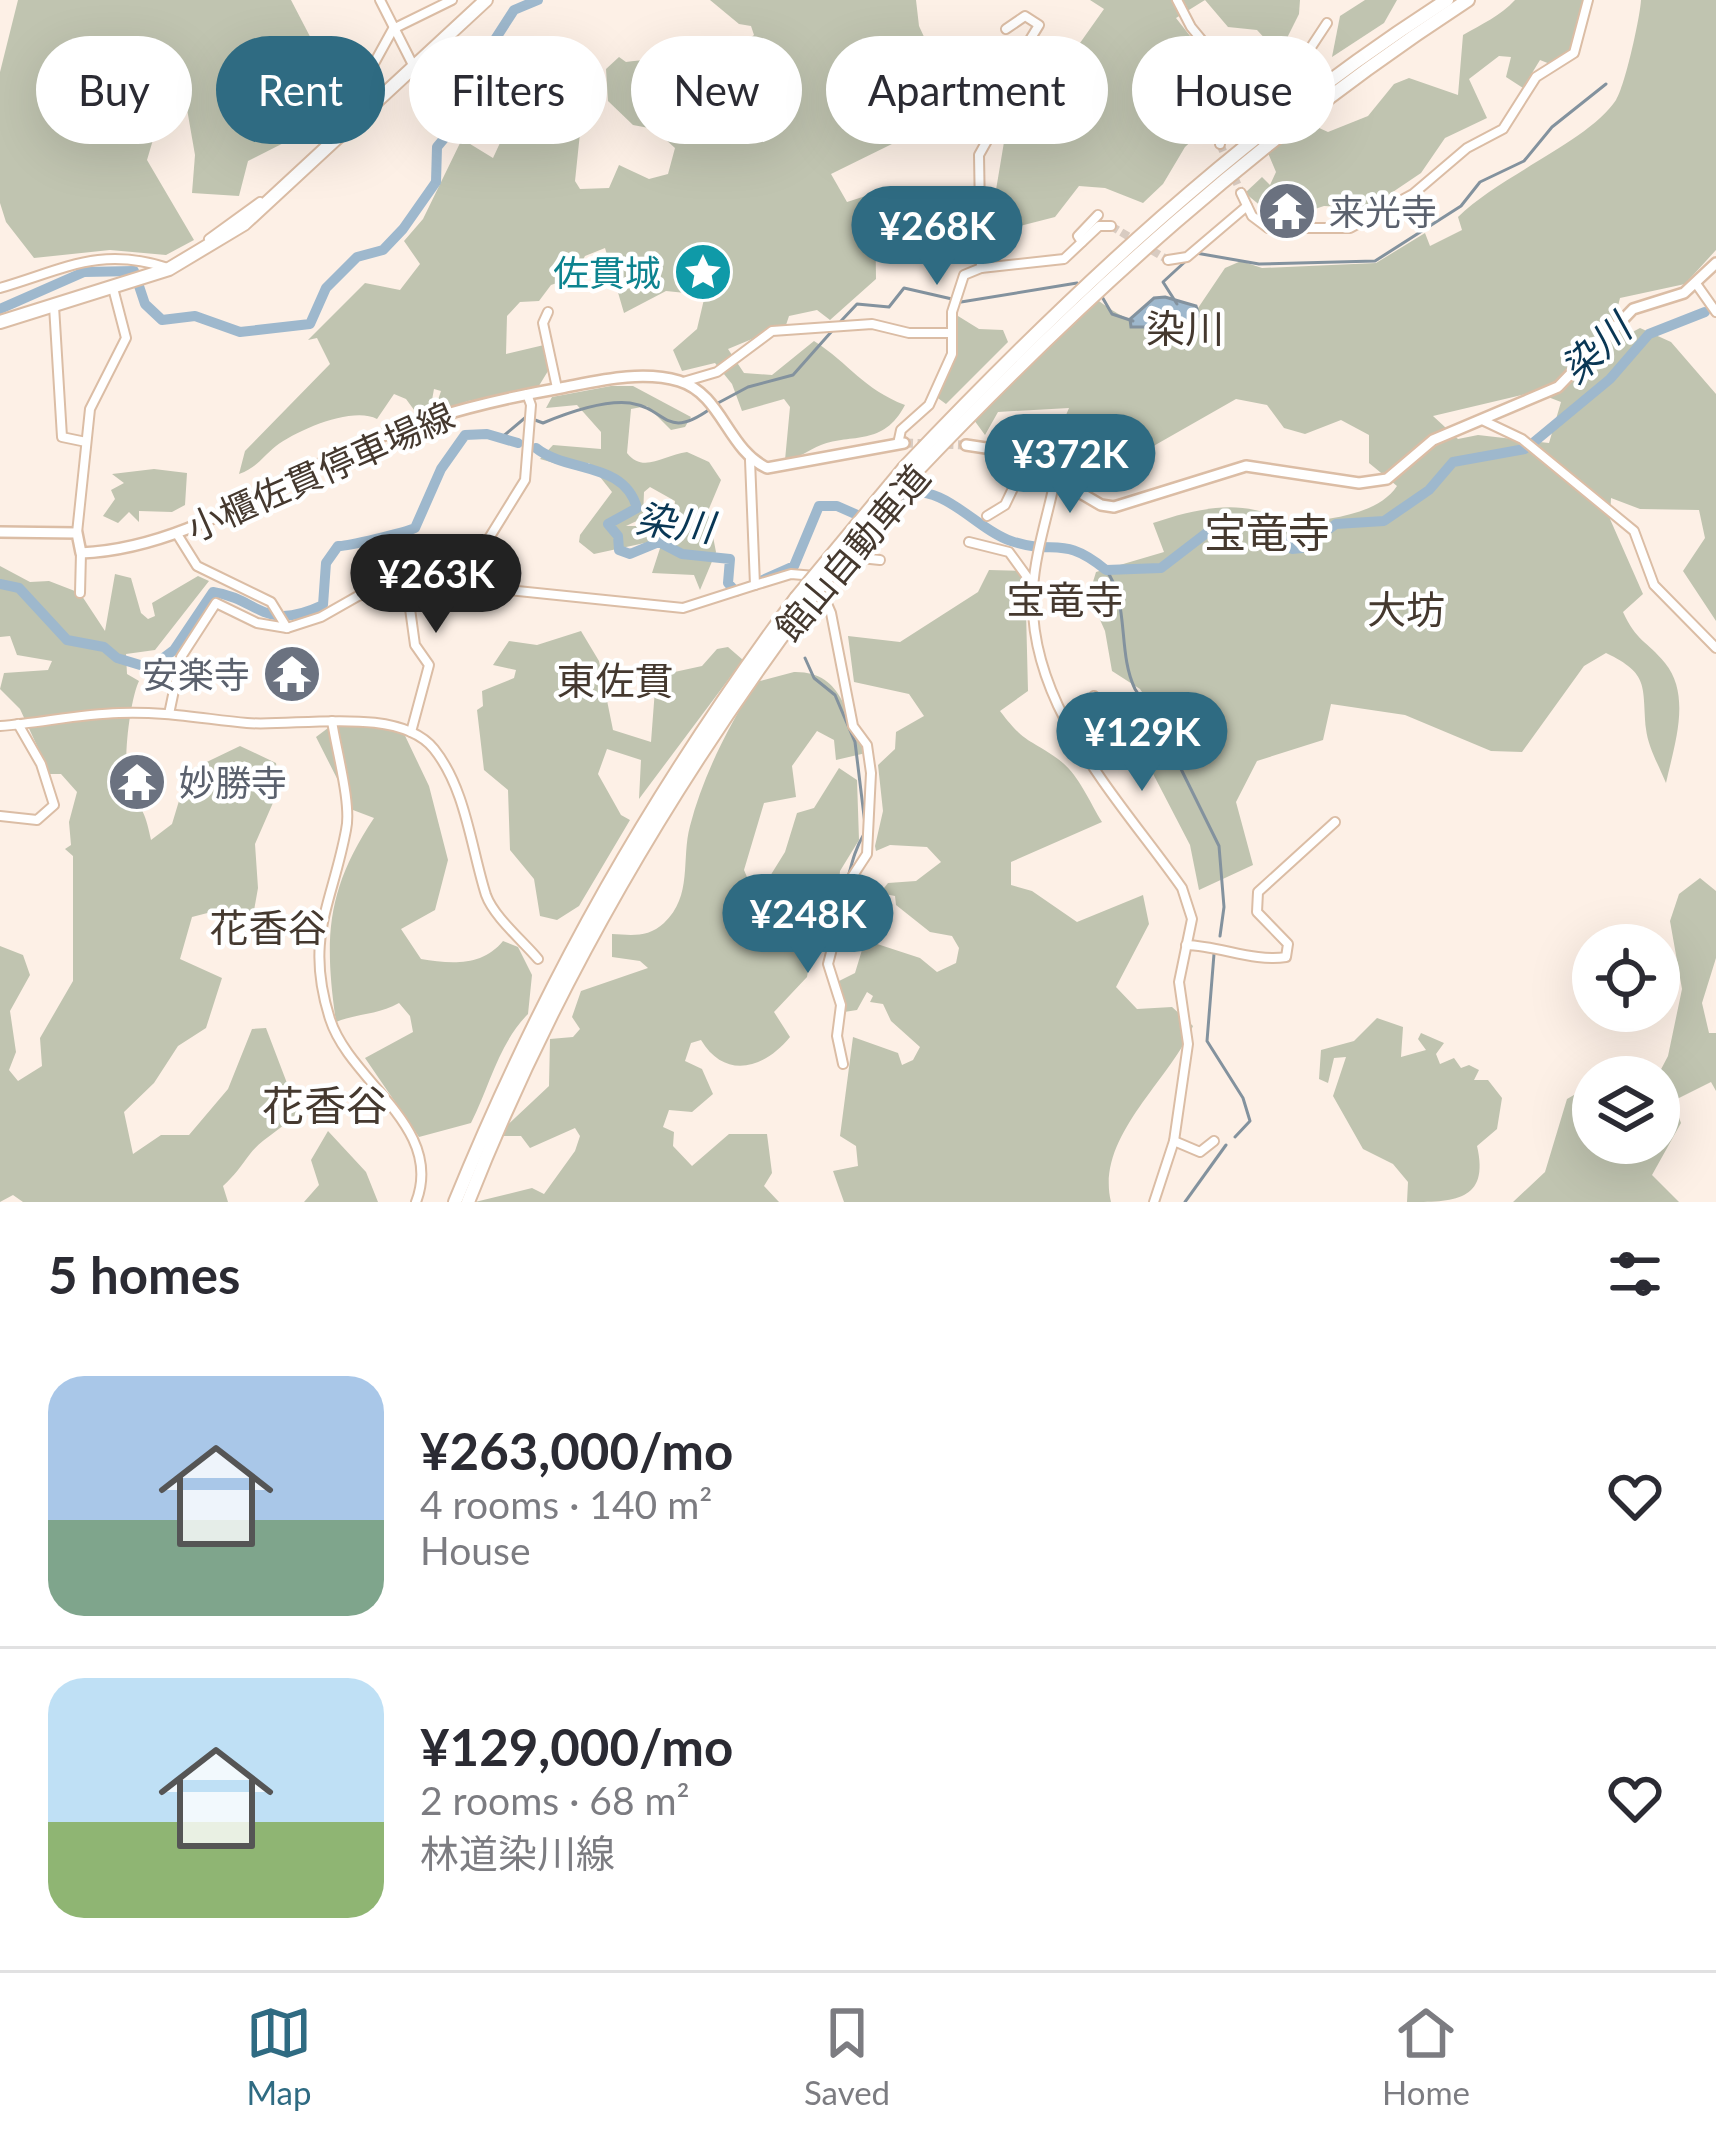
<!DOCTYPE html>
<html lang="en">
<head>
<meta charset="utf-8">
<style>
  body { margin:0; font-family:Lato,"Noto Sans JP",sans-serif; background:#f7f7f7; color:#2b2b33; height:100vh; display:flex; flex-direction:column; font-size:45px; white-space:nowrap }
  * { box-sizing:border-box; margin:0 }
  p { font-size:39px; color:#7c7c81 }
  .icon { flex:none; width:66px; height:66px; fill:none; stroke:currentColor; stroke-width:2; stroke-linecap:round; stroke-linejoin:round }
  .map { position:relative; height:1202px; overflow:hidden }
  .panel { display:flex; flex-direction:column; background:#fff; flex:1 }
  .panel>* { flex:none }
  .guide { position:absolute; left:36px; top:36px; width:1644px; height:108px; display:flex; gap:24px }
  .tools { position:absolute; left:1572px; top:924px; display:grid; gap:24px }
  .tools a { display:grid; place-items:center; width:108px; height:108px; border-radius:50%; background:#fff; box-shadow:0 12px 48px #0002; font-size:60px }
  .price { position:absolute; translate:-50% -102px; padding:0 27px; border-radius:42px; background:#2f6b82; color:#fff; font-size:39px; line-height:78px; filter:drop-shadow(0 3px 6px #0008) }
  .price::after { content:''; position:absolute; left:50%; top:72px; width:36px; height:27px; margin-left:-18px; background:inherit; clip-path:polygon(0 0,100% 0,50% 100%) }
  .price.selected { background:#222; color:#fff }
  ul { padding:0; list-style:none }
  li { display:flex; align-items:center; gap:36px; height:300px; padding:0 48px }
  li+li { border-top:3px solid #e1e1e2 }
  li span { display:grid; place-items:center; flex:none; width:336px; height:240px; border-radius:36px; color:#555 }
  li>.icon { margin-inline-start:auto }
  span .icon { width:144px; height:144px; fill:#fffc; stroke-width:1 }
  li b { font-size:51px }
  h2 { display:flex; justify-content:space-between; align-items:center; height:144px; padding:0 48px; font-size:51px }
  .pill { padding:0 42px; border-radius:54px; background:#fff; box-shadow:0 12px 48px #0002; font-size:42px; line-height:108px }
  .pill.selected { background:#2f6b82; color:#fff }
  .menu { display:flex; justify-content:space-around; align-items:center; height:168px; border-top:3px solid #e1e1e2; background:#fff; font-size:33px; color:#7c7c81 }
  .menu a { display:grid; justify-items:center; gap:6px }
  .menu .selected { color:#2f6b82 }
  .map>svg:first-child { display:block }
</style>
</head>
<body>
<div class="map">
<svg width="1716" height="1202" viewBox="0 0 1716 1202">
  <rect width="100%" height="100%" fill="#fdf0e6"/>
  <g fill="#c0c4b0" fill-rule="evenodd">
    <path d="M18,0H291L317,50L296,72L323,123L248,161L239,196L192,193L195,155L187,109L163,106L147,160L194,240L166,255L110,250L34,258L6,222L0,203V72Z"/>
    <path d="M710,0H916L919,26L944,80L936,92L876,58L867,64L869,105L896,142L831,174L847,202L875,193L876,279L830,320L817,310L789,316L786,325L728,349L744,373L772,375L814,341C850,364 863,389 905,405C883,447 852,433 821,445C808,450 800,458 785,460L790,407L784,399L742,411L732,384L715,363L682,371L673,350L697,329L705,295L666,291L624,313L605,248L585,256L574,277L551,285L539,301L520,302L507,316L506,354L544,345L548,371L537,389L468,401L433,415L441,391L434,389L430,411L420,418L406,399L394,394L377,419C353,406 297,430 276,446C262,457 258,467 239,474L245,451L330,364L317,338L308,340L365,283L400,290L420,264L404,241L423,219L462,139L493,158L517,106L556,81L569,86L582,114L575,181L580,189L609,188L619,165L649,179L668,174L675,148L654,129L633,125L608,101L606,69L619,57L626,62C667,56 667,67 705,82L715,119L732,127L767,96L776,77L741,45L754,35L751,26L739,24Z"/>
    <path d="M1090,0H1300L1299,14L1279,54L1257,30L1228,27L1205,0L1176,18L1219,73L1233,103L1185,147L1163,184L1143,203L1105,188L1079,186L1055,217L1012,228L992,214L1005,136L1051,131L1065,103L1051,84L1104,9Z"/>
    <path d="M1365,0H1397L1384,23L1332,57L1340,16Z"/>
    <path d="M1515,0H1591C1588,32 1580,50 1550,64L1540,60L1523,88L1506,77L1511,57L1499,56L1469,79L1487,118L1445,138L1421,173L1369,208L1324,206L1306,212L1289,198L1262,207L1245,193L1262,177L1270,185L1276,172L1268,153L1306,122L1328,132L1368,116L1394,84L1409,78L1458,95L1463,35C1482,24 1500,16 1515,0Z"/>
    <path d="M1641,0H1716V250L1685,284L1620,298L1616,314L1625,336L1640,328L1671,342L1716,394V621L1683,571L1705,538L1699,510L1640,509L1611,498L1610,519L1643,594L1623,612C1636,641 1647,641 1665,663C1692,696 1674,746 1666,783C1659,766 1648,747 1646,729C1642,686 1650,674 1606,653L1584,666L1522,752L1491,751L1405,715L1331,704L1323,740L1257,761L1236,802L1253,865L1199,890L1190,845L1149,766L1152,707L1140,689L1112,671L1105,631L1089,595L1096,572L1164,552L1153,523C1201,507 1247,497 1292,525C1326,518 1376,517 1397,486L1369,463V435L1341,420L1305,434L1284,428L1267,405L1236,399L1150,448L1095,468L1084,457V475L1054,449L1067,438L1060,429L1069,408L998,412L985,435L974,420L1096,299C1139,330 1142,324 1194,314L1225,268L1241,261L1262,268L1376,263L1425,233L1430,246L1462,230L1458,217C1499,176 1589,141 1616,100C1625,86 1640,18 1641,0ZM1535,392L1561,402L1549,443L1478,435L1458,439L1433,416Z"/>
    <path d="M958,316L979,329L1003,330L1008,342L946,404L931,393L957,350Z"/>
    <path d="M611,386H633L691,417L685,427L671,430L647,406L631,409L627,453C643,474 664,455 687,452L709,462L721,480L708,511L716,552L700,590L694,575L652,573L663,539L594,554L579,542L580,535L612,492L589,463L568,467L540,459L553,445L601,449V432L577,405L546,408L552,397ZM650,487L675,501L674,520L667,526H626L643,518L644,492Z"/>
    <path d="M154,469L187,473L185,505L172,512L139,511V522L129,512L118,523L103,516L115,499L111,490L124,483L112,474Z"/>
    <path d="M0,566L30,582L49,581L80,593L105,631L115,574L131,578L141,613L148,619L155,616L152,603L198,576L209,581L155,650L126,654L127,674L139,681C130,699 121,770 130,787C142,810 146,814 151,840L172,824L188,771L240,746L276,763L279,789L255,844L258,888L250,933L219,910L192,917L180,959L222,978L206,1028L178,1046L154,1083L124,1112L133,1154L161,1135H189L228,1089L252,1029L266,1028L298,1112C284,1128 261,1139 250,1154C241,1166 235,1175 223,1186L228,1202H23L13,1195L0,1202V946L23,955L30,975L10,1011L16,1052L9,1070L18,1081L42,1066L40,1038L73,981V856L65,849L71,845L69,822L77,792L61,774H50L20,709L0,689L4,673L48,670L52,661L17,655L10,636L0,637Z"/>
    <path d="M989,570L1025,571L1028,691L1000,711C1026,745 1027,737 1058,759C1078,773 1089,801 1102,822L1011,862V885L1032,891L1077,922L1143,895L1149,924L1116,987L1137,1009L1172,1007L1193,1026C1169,1082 1095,1137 1111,1202H844L833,1171L858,1166L856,1146L840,1136L853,1037L898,1053L902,1065L913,1060L920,1047L891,1021L883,1004L870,1002L873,996L867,992L857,1010L844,1012L837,982L855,973L865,940L920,958L937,972L956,963L959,948L952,936L930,932L896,905L895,896L880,893L888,883L916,881L941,862L927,847L890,845L876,851L875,846L883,811L878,765L895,749L896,732L924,716L909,694L854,682L848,636L900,642L978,592Z"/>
    <path d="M581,631L599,661L613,730L651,742L656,676L702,666L717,649L728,647L743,660L639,799L641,760L607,749L598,774L621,815L630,820L579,906L557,920L540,916L534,879L510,850L508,790L484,770L477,710L483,706L482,691L514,678L516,670L493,665L509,641L537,645Z"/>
    <path d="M794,672C845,671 845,718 866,753L836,760L834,740L817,731L792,766L796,797L764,803L744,870L750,884L767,881L785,852L797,813L814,808L839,768L857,780L859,840L840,871L838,894L815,928L807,977L774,1012L790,1037C764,1069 725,1080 701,1040L691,1043L685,1061L702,1069L713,1094L692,1112L669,1110L663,1127L674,1132L673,1146L692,1166L729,1134H767L772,1173L764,1186L779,1202H475L532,1188L544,1194L575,1151L580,1136L575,1128L530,1148L521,1136H503L502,1130L549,1086L550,1039L573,1037L580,1029L572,1017L581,991L648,968L640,961L612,957V934C631,935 648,938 664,923C693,896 681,859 690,826C703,775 729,726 756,682Z"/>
    <path d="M398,721L429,786L448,860L435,910L401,929L421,959C450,964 482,967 503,941L518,947L532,975L528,1014C499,1043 490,1085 471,1123L419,1137L365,1058L413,1032L410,1016L399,1003C378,1015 358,1013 336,1022C324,938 326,890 374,818L353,810L316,737L336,722Z"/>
    <path d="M1700,878L1716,891V958L1702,1003L1709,1033H1716V1091L1711,1082L1673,1101L1681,1123L1652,1175L1679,1202H1513L1545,1172L1567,1099L1593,1084V1143H1659L1657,1077L1668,1056L1682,989L1670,921L1679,894Z"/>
    <path d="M1377,1018L1403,1027L1401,1057L1426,1050L1418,1039L1421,1033L1444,1043L1436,1054L1440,1064L1454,1058L1461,1068L1469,1065L1479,1070L1474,1080H1488L1502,1098L1497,1129L1477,1146C1490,1202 1453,1202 1407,1202L1408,1182L1393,1164L1363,1149L1333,1096L1346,1057L1334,1058L1328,1083L1319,1079L1321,1050L1354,1041Z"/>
    <path d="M328,1131L366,1172L378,1202H304L319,1185L311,1160Z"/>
  </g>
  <path fill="#9eb8cd" stroke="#83929e" stroke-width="3" d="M1165,297L1196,306L1199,316L1173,327H1131L1130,319L1154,298Z"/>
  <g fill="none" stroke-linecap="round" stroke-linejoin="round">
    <g stroke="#83929e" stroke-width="3">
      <path d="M1196,253L1259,264L1375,261L1461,206L1480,182L1524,161L1552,127L1606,84"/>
      <path d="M1101,295L1112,314L1133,321"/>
      <path d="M961,302L1077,283"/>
      <path d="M1177,304L1163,282L1188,259"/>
      <path d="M841,321L857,304L889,307L904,288L952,299"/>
      <path d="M718,403L748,387L793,375L832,331"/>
      <path d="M535,420L543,423C567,413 604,400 630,403C668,409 665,441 710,409"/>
      <path d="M501,438L526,417"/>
      <path d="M1106,570C1130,602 1117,652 1135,689C1145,707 1165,711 1178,724L1180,767L1219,846L1224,907L1220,936"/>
      <path d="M805,658L814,678L835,695L855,742L865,824"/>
      <path d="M837,909C850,883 849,859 864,834"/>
      <path d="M1214,954L1207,1041L1243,1098L1250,1121L1235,1137"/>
      <path d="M1185,1202L1226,1145"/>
    </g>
    <g stroke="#9eb8cd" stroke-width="10">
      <path d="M0,309L84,272L134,271L145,304L162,320L195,316L240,332L310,324L326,288L357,257L383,250L403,229L436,182L437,147L462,117L485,108V55L514,10L538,0"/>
      <path d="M1534,442L1610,379L1649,334L1705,312"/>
      <path d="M536,448C567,473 624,461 637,508L608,524L618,536L619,550L630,554L659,542L682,554L730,559L728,583L736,592L794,566L819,506H837L880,525L902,494C944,482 975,529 1011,541C1056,556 1062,534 1106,570L1161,568L1217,525H1268L1292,549L1302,548L1336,524L1384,521L1429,490L1453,462L1525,449"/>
      <path d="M0,584L19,588L67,640L104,647L117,658L150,668L174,650L213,592C260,599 263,633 323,605L326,563L338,546C346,547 406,532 415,528L441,469L465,435L487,434L518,443"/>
    </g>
    <g stroke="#d8cbc1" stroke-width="8" stroke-dasharray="8 4" stroke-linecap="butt">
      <path d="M1220,144L1241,193"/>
      <path d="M1111,226L1168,260"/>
    </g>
    <path stroke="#d8cbc1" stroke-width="9" stroke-dasharray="9 4.5" stroke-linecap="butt" d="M904,443L966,445"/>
    <defs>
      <g id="minor">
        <path d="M380,0L414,67"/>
        <path d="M1177,0L1191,27L1253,102L1222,126L1220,144"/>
        <path d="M1254,104L1296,70L1327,23"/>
        <path d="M334,136L393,29L452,0"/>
        <path d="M1241,193L1252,216L1268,228H1350L1413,194L1467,148L1503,129L1536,77L1574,53L1588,0"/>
        <path d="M209,239L260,202"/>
        <path d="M1082,242L1078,236L1098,215"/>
        <path d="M1168,260L1187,257L1247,206"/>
        <path d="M981,268L979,155L993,130L988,108L1039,25L1025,16L1006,29"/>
        <path d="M1697,285L1716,312"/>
        <path d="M0,288C65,269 100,246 168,268"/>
        <path d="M54,306L62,437L86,442"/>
        <path d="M548,312L543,323L557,388"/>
        <path d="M683,382L717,372L772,331L872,324L909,333H950"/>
        <path d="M1482,420L1522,439L1634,531L1654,585L1716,648"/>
        <path d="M898,444L901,430L929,405L952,354V312L964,275L981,268L1064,259L1099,226H1111"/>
        <path d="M1055,480C1048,515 1035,553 1033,589C1026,705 1120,800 1182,888L1192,919L1179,982L1188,1044L1174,1141L1154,1202"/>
        <path d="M987,516L1005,505L1026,461"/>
        <path d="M77,533L90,409L126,338L113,288"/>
        <path d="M177,534L197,566L271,602L287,628"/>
        <path d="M969,542L1009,552L1033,585"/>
        <path d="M851,557L880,560"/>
        <path d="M460,585L525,480L531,405L527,394"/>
        <path d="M755,585L791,574L815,576L831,613L853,726L867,745L871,773L867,854L852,877L853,905L836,933L828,964L841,1005L837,1036L843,1064"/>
        <path d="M407,587L415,645L429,665L411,732"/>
        <path d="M80,593L81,553"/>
        <path d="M169,714L181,657L216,603L257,623L287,628L321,617L358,596L399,586L460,585L683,608L755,585L750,460"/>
        <path d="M332,721C336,749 352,805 346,830C332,905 304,938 330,1019C350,1082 445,1127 416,1202"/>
        <path d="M0,726C40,723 79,714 119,713C163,711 204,719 247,723C296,727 399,705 434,749C466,789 471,848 486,895C494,917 523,941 538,959"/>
        <path d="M1075,735L1094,696"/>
        <path d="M0,816L37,820L54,805L41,764L18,724"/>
        <path d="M1186,945C1220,946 1254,962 1286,957L1288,944L1257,912L1258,892L1335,822"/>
        <path d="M1174,1141L1200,1152L1214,1141"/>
      </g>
      <g id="major">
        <path d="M966,445L999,450L1026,461L1101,505L1114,507L1246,466L1359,483L1387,479L1433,440L1558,387L1633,309L1684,293L1716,263"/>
        <path d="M0,532L77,533L81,553C182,549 269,486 360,445C424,417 492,400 561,388C598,381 641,370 679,381C722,394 727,449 767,468L904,443"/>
      </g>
      <g id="highway">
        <path d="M0,322L169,269L244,224L486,0"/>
        <path d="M904,468C1069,294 1244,130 1447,0"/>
        <path d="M912,476C1081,298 1262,134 1468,0"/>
        <path d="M455,1202C547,977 652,793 796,598"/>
        <path d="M468,1202C553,986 667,791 805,605"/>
      </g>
    </defs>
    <use href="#minor" stroke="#dbbda5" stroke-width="12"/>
    <use href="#major" stroke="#dbbda5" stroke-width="14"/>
    <use href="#highway" stroke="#dbbda5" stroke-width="16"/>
    <use href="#minor" stroke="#fff" stroke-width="8"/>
    <use href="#major" stroke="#fff" stroke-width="9"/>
    <use href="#highway" stroke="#fff" stroke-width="12"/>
    <defs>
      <g id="highway-bridge">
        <path d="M796,598L904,468"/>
        <path d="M805,605L912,476"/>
      </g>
    </defs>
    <use href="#highway-bridge" stroke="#dbbda5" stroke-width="16" stroke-linecap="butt"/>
    <use href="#highway-bridge" stroke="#fff" stroke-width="12"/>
  </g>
  <defs>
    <symbol id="temple-disc" viewBox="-11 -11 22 22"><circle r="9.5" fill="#6b7280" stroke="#fff"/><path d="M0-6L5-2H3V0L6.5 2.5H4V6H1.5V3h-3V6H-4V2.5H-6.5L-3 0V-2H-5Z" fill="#fff"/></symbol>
    <symbol id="sight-disc" viewBox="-11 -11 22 22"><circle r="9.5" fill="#0f9aa8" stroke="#fff"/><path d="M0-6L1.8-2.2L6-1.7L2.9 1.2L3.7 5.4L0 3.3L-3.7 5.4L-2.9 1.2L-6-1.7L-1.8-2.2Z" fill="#fff"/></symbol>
  </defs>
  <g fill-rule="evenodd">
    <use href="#temple-disc" x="1254" y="178" width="66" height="66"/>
    <use href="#sight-disc" x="670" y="239" width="66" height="66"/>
    <use href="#temple-disc" x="259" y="641" width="66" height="66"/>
    <use href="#temple-disc" x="104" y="749" width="66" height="66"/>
  </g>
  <g text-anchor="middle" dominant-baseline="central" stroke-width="9" stroke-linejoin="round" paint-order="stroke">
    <g font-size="36" fill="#5b616d" stroke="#fff" text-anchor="start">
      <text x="1329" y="211">来光寺</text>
      <text x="250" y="674" text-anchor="end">安楽寺</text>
      <text x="179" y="782">妙勝寺</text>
    </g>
    <g font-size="36" fill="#0d838f" stroke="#fff" text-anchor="end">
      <text x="661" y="272">佐貫城</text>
    </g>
    <g font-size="36" fill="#45392f" stroke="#fff">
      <text transform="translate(320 471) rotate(-24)">小櫃佐貫停車場線</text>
      <text transform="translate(852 552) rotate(-50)">館山自動車道</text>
    </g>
    <g font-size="39" fill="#45392f" stroke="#fff">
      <text x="1185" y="328">染川</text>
      <text x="1065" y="599">宝竜寺</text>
      <text x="1406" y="609">大坊</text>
      <text x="615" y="680">東佐貫</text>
      <text x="268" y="927">花香谷</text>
    </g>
    <g font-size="39" font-style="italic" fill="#093755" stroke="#fff">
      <text transform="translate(1595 348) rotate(-43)">染川</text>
      <text transform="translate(675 522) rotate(7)">染川</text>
    </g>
    <g font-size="42" fill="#45392f" stroke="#fff">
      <text x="1267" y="532">宝竜寺</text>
      <text x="325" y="1105">花香谷</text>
    </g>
  </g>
</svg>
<div class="tools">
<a><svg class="icon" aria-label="locate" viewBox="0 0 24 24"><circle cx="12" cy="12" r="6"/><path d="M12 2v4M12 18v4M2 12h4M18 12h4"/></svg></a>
<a><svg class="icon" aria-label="layers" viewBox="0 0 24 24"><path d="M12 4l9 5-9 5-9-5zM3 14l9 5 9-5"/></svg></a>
</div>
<b class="price" style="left:937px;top:288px">¥268K</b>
<b class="price" style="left:1070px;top:516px">¥372K</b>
<b class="price selected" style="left:436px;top:636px">¥263K</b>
<b class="price" style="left:1142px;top:794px">¥129K</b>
<b class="price" style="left:808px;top:976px">¥248K</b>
<div class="guide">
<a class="pill">Buy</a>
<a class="pill selected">Rent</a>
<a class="pill">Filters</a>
<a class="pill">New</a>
<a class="pill">Apartment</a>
<a class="pill">House</a>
</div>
</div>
<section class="panel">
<h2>5 homes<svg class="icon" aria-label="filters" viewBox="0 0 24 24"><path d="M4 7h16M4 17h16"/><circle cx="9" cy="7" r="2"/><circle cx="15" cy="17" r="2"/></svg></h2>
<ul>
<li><span style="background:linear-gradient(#a9c7e8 60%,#7fa58c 0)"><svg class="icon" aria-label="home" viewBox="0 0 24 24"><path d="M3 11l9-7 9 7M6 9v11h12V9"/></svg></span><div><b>¥263,000/mo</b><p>4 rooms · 140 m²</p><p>House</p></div><svg class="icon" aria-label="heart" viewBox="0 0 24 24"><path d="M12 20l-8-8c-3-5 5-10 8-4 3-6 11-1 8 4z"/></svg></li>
<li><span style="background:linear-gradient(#bfe0f5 60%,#8fb573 0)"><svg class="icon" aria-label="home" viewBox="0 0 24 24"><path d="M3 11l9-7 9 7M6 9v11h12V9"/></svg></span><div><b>¥129,000/mo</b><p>2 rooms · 68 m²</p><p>林道染川線</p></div><svg class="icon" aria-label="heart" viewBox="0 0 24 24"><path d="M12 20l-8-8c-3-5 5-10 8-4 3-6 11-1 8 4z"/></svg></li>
</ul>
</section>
<nav class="menu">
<a class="selected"><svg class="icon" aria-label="map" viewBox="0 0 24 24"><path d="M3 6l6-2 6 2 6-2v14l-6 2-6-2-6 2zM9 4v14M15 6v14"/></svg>Map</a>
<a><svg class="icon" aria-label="saved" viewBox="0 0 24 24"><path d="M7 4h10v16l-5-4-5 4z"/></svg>Saved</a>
<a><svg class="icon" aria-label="home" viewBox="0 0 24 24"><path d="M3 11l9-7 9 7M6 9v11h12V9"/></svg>Home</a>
</nav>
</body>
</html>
